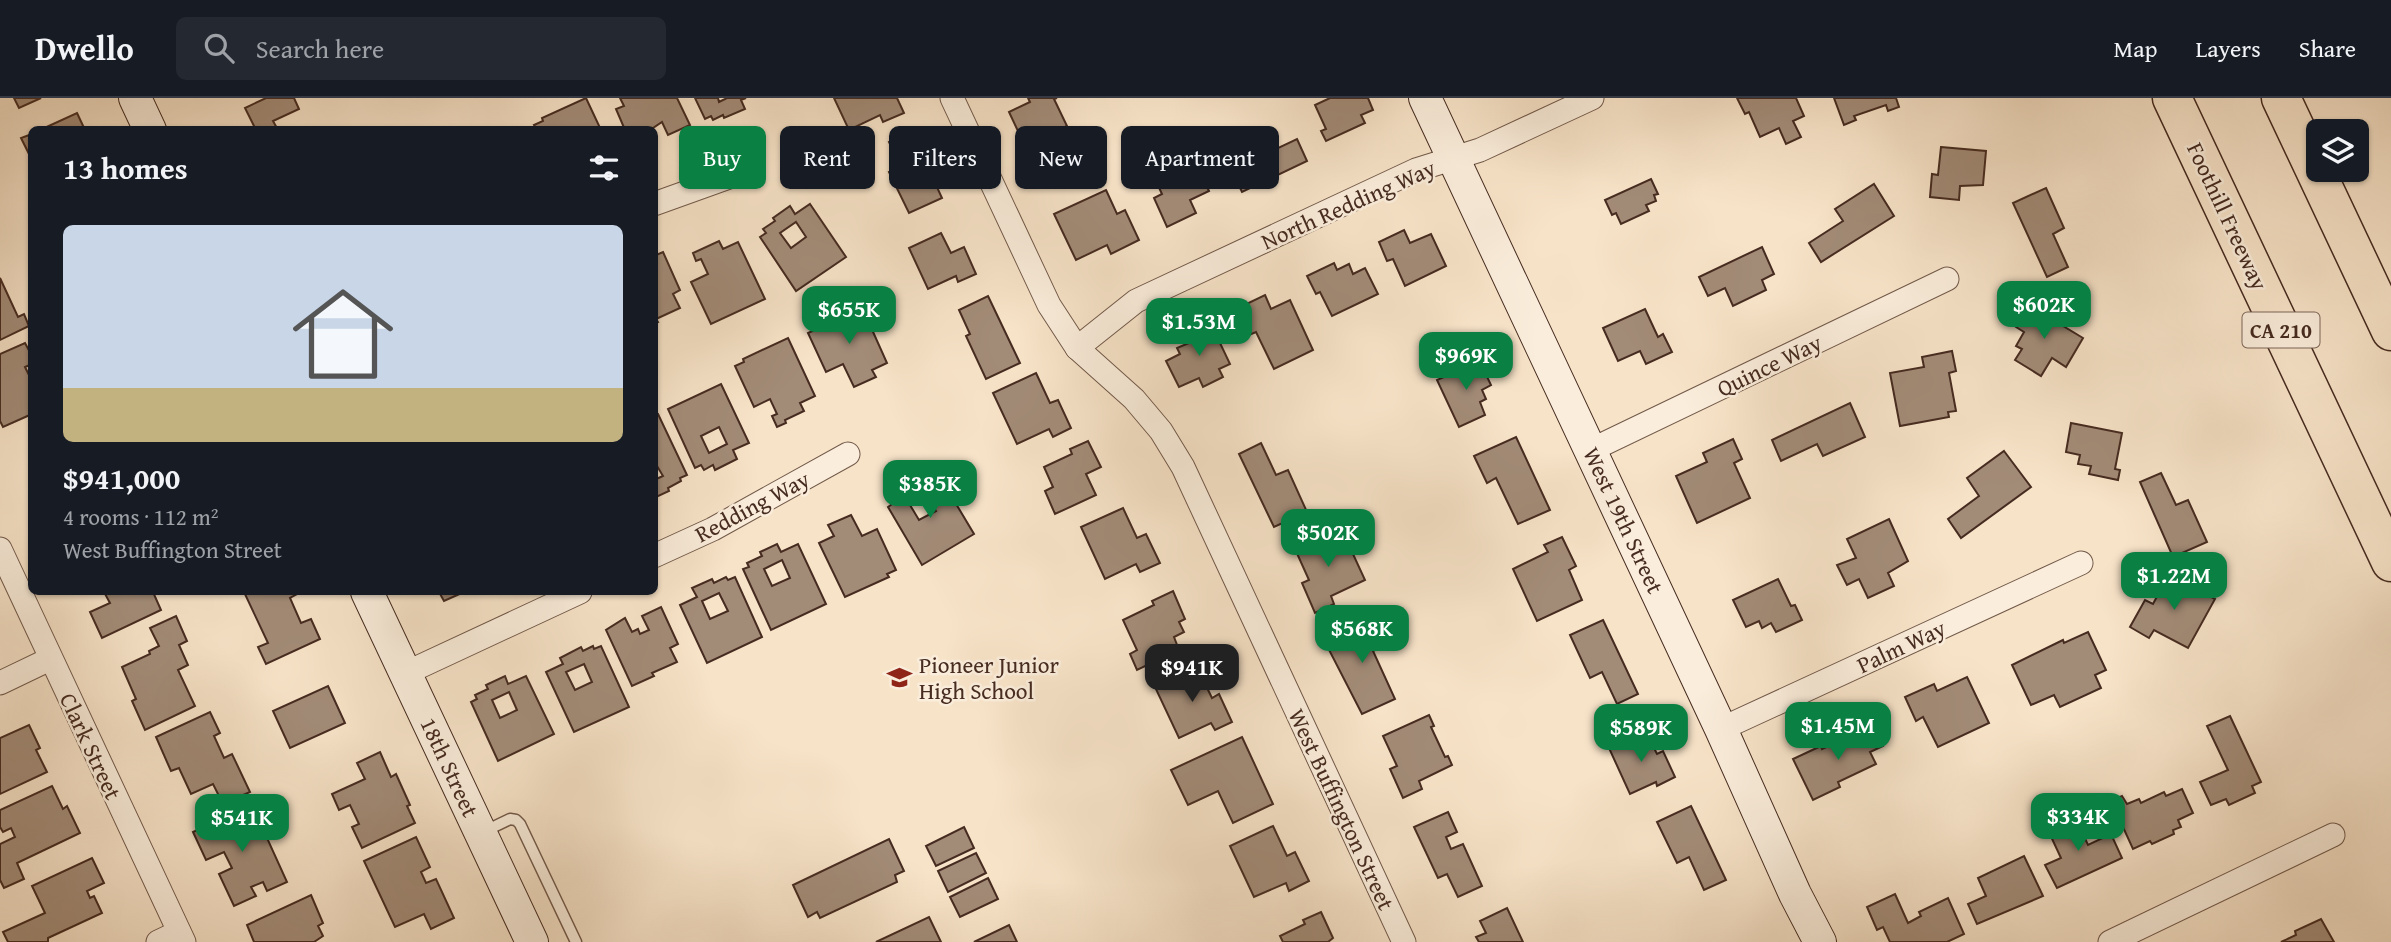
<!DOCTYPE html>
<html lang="en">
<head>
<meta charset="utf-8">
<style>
  body { margin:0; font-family:"Gentium Book Plus",serif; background:#242831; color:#f1f3f6; height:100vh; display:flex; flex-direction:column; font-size:26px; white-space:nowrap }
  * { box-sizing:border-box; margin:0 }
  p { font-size:23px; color:#9ea1a6 }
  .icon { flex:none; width:38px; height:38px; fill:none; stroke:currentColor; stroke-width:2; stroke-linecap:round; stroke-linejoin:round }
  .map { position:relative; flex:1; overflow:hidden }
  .details { position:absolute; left:28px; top:28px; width:630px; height:469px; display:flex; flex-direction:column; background:#171b24; border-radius:10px; box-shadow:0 2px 5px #0004 }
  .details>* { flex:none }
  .top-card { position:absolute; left:679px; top:28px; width:665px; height:63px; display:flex; gap:14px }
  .tools { position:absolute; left:2306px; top:21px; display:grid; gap:14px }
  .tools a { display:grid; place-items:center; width:63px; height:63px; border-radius:10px; background:#171b24; box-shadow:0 2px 5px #0004; font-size:35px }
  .price { position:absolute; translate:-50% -60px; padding:0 16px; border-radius:14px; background:#0b8043; color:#fff; font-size:23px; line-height:46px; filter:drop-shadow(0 2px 4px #0008) }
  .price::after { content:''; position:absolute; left:50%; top:42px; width:21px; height:16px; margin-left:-10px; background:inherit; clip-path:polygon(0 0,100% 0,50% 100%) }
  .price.active { background:#222; color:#fff }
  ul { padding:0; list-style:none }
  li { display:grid; align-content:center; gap:14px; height:371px; padding:0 35px }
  li span { display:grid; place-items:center; height:217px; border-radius:10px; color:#555 }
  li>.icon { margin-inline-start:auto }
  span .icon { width:126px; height:126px; fill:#fffc; stroke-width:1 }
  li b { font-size:30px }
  h2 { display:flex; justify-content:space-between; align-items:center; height:84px; padding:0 35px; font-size:30px }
  .tag { padding:0 24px; border-radius:10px; background:#171b24; box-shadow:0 2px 5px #0004; font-size:24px; line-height:63px }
  .tag.active { background:#0b8043; color:#fff }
  header { display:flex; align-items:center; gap:42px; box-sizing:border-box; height:98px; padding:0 35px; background:#171b24; border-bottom:2px solid #363941 }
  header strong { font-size:33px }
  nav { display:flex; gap:38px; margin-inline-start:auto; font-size:24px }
  .search { width:490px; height:63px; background:#242831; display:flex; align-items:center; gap:18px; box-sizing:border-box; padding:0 24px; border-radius:10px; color:#9ea1a6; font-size:26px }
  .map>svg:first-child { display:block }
</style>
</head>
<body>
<header>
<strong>Dwello</strong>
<div class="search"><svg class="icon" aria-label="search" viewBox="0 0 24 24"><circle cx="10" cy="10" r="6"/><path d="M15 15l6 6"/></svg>Search here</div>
<nav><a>Map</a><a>Layers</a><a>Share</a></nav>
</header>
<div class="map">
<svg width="2391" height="844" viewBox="0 0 2391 844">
  <rect width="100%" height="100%" fill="#f7e3c8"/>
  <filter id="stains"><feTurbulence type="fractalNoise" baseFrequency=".00286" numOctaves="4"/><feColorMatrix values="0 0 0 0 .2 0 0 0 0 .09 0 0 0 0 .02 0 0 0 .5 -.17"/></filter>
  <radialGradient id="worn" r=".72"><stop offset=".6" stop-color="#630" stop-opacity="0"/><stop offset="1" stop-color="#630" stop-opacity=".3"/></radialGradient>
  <g fill="#a28b77" stroke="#462b20" stroke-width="2" fill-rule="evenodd">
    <path d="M14,0H41L19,10Z"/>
    <path d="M266,0H294L299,11L273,23L278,32H256L245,10Z"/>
    <path d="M586,0L601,32H537L534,27L543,23L542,20Z"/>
    <path d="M620,0H677L690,27L668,37L662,24L650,32H625L616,11L624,8Z"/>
    <path d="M695,0H718L719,4L727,0H746L741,2L745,11L724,20L723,17L713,22L711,18L705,21Z"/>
    <path d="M834,0H897L904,15L883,24L880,17L849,32Z"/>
    <path d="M1028,0H1057L1054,1L1067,28L1025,48L1009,14L1030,4Z"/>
    <path d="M1330,0H1368L1373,12L1361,17L1365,25L1326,43L1321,33L1326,31L1315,7Z"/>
    <path d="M1737,0H1796L1804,18L1793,23L1801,39L1786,46L1779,30L1760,39L1749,14L1745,16Z"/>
    <path d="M1834,0H1896L1899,9L1888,13L1886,7L1854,18L1856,22L1844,27Z"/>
    <path d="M77,15L85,32H40Z"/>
    <path d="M911,33L942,100L909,115L889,74L901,69L889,44Z"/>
    <path d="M32,36V62L21,40Z"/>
    <path d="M1297,41L1307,63L1242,94L1226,61L1267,42L1272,53Z"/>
    <path d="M1941,49L1986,53L1983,87L1960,88L1959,102L1930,99L1932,76L1938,77Z"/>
    <path d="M1176,55L1182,67L1194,61L1209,93L1190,102L1196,115L1167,129L1154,100L1162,96L1149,68Z"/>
    <path d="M1651,81L1658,96L1654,97L1656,103L1646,107L1649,113L1621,126L1616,115L1612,117L1605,102Z"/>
    <path d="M1874,86L1894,118L1821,164L1809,145L1843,123L1835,111Z"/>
    <path d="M2046,90L2064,130L2053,136L2068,169L2047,179L2013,105Z"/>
    <path d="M1106,92L1117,116L1125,112L1139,142L1111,156L1107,147L1076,162L1054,116Z"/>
    <path d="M810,106L846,159L796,193L760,139L766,135L763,131L775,123L773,120L790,108L795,116ZM796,124L806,139L791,150L780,135Z"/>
    <path d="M1404,132L1410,145L1431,136L1446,168L1405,188L1393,161L1387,163L1379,144Z"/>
    <path d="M941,135L951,155L964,149L976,176L958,184L956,178L928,191L909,150Z"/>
    <path d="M719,143L723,151L738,144L765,201L711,226L691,184L708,176L701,161L696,163L693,155Z"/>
    <path d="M1762,149L1774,176L1762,182L1766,192L1733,208L1725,190L1708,198L1699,179Z"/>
    <path d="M663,154L680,192L673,196L680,210L656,221L658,224L654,226V158Z"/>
    <path d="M1334,165L1337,172L1349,166L1353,176L1365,170L1378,196L1332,218L1320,194L1316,196L1307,178Z"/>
    <path d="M0,180L18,219L24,216L29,228L0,242Z"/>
    <path d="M1265,197L1271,211L1290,202L1313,252L1274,271L1256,234L1249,237L1236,211Z"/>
    <path d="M988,198L1020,265L986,281L966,238L970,236L959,212Z"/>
    <path d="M2031,204L2042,210L2040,214L2083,240L2066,269L2052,260L2041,278L2015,262L2022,251L2016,248L2024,234L2016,229Z"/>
    <path d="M861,207L887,265L872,272L876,279L854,289L843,266L826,274L808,235L817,231L815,228Z"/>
    <path d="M1645,211L1658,239L1663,236L1672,254L1646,266L1640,253L1618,263L1603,230Z"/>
    <path d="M1210,224L1230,266L1219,271L1223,279L1203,289L1199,280L1179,289L1166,263L1180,256L1177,250L1189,245L1184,236Z"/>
    <path d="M788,240L815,298L800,305L804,313L785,322L786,325L777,329L772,318L777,316L770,301L754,309L735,268L744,264L743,261Z"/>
    <path d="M25,245L32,258V266L25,269L32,283V316L3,329L0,323V256Z"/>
    <path d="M1952,253L1956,273L1949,275L1956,313L1948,314L1949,319L1900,328L1890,275L1924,269L1922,259Z"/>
    <path d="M1478,260L1491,287L1482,292L1486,301L1480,304L1485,317L1459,329L1437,282L1462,271L1460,268Z"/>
    <path d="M1036,275L1050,305L1058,302L1071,330L1053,339L1049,331L1017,346L993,295Z"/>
    <path d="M721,286L749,345L733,352L737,361L715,372L713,367L704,372L701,367L695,370L668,311ZM719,329L727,346L709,355L701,338Z"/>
    <path d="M1850,305L1865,339L1823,358L1817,346L1781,363L1772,342Z"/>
    <path d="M658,316L687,377L680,380L681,383L668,390L669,393L654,400V382L663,378L654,363V318Z"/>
    <path d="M2071,325L2122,335L2115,371L2120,372L2118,382L2089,376L2091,368L2078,366L2080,357L2066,354Z"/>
    <path d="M1516,339L1550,412L1518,426L1496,380L1487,385L1474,358Z"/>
    <path d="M1733,341L1742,361L1734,365L1750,400L1697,425L1676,378L1707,364L1703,355Z"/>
    <path d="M1088,343L1101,369L1086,376L1096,397L1055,416L1045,393L1053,389L1044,369L1072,356L1070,351Z"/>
    <path d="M1261,345L1276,377L1288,372L1307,414L1274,429L1239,356Z"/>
    <path d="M2004,353L2031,389L1961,440L1948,421L1979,398L1967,380Z"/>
    <path d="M2161,375L2176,407L2188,402L2207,444L2173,459L2140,384Z"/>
    <path d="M940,379L974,436L922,467L888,409L905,397L903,392L921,382L924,388ZM926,397L936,413L919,422L910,407Z"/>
    <path d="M1123,410L1137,440L1146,436L1160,465L1140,474L1136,466L1105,481L1081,429Z"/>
    <path d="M851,417L862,438L877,431L896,472L887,476L889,479L845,499L819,445L834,438L828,427Z"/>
    <path d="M1889,421L1908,463L1888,475L1894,488L1868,500L1859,481L1847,487L1837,467L1856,460L1847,441Z"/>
    <path d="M1341,430L1365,482L1331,498L1334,506L1315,515L1302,485L1309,482L1295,451Z"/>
    <path d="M1562,439L1576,468L1569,472L1582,502L1537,523L1513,471L1548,454L1544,447Z"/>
    <path d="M777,446L781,454L798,446L826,506L771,532L743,471L749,469L747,465L762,458L760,454ZM782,462L790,480L772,488L764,471Z"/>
    <path d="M2169,476L2215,501L2188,550L2154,532L2149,540L2130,529L2145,502L2153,506Z"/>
    <path d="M726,479L728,482L735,479L762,539L707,565L680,507L697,499L692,490L712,481L714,485ZM719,495L728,513L710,521L702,503Z"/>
    <path d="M1778,481L1791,508L1795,507L1802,522L1776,534L1771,525L1762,530L1759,523L1746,529L1733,502Z"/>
    <path d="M1173,493L1185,521L1179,524L1184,534L1174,539L1179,552L1137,572L1130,556L1137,552L1123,522L1154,507L1152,503Z"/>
    <path d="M104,494H153L161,512L102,540L90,514L110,505Z"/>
    <path d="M244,494H298L299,495L290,500L301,525L311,521L320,541L266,566L258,549L268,545Z"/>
    <path d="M439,494H464L444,503Z"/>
    <path d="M661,509L678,546L670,550L677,564L652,575L654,578L632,588L606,532L625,520L632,534L638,531L640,536L649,532L642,518Z"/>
    <path d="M176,518L187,543L179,547L188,567L178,572L195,608L145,632L132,603L136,601L122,569L150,556L149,553L159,548L150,530Z"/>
    <path d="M1375,520L1387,546L1373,553L1395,601L1362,616L1325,544Z"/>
    <path d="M1603,522L1638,596L1617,606L1602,574L1590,580L1570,537Z"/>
    <path d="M2088,534L2106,572L2095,577L2101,590L2060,609L2054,597L2031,607L2012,567L2063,542L2064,545Z"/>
    <path d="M593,548L594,551L601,548L629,609L574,634L546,574L563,566L560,560L581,549L583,553ZM584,566L592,584L575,592L566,574Z"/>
    <path d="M1197,569L1212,600L1219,596L1232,624L1215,632L1211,625L1179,640L1155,589Z"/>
    <path d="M505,578L508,586L526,578L554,636L498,663L471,604L477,601L475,597L488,591L486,587ZM509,594L517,612L500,620L492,602Z"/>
    <path d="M1967,579L1989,625L1938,649L1923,619L1916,623L1905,599L1934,586L1937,593Z"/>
    <path d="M328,588L345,625L290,650L273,613Z"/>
    <path d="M210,614L220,635L214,638L224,660L232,656L250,694L223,706L213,686L191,696L179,670L171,673L156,639Z"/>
    <path d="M1429,617L1434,628L1431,629L1445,659L1448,658L1452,667L1419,683L1422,691L1403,700L1390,671L1397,668L1383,638Z"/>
    <path d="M2230,618L2261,684L2252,688L2255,695L2229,707L2226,701L2211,707L2200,684L2228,672L2207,628Z"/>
    <path d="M29,627L40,650L36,652L47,674L0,696V640Z"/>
    <path d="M1873,627L1883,648L1870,654L1876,666L1838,684L1840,689L1813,702L1793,661L1821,648L1822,651Z"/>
    <path d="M1637,637L1642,648L1651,644L1657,656L1663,653L1675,679L1657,688L1656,684L1630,696L1609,650Z"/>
    <path d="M1242,639L1273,706L1233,725L1218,693L1188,707L1171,672Z"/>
    <path d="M380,654L391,679L396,676L410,707L407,708L415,725L362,750L352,729L359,726L350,707L339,712L332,696L365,681L357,665Z"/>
    <path d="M52,688L63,711L67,708L80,735L17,765L24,781L4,790L0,782V746L15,739L11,730L3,734L0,729V712Z"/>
    <path d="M2182,691L2193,715L2178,722L2181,729L2173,732L2174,736L2152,746L2150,743L2133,751L2111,703L2122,698L2127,706L2139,701L2141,705L2164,694L2166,698Z"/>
    <path d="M252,707L287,784L267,793L263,784L251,789L256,798L234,808L219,776L232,770L224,754L206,762L193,734Z"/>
    <path d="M1691,708L1726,782L1704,792L1689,759L1677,765L1657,724Z"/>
    <path d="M1448,714L1457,734L1446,739L1451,751L1463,746L1482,788L1458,799L1447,776L1438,780L1414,729Z"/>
    <path d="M2074,717L2088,747L2111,736L2122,760L2057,790L2045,767L2061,760L2047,730Z"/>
    <path d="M1273,728L1287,758L1295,754L1309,783L1289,793L1286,785L1254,799L1230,748Z"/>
    <path d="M964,729L974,750L936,768L926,748Z"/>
    <path d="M416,739L430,769L421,774L426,785L436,781L454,820L431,831L424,816L395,829L364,763Z"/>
    <path d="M889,741L904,773L895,777L897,784L820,820L817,814L808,819L793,787Z"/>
    <path d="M976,755L986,775L948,794L938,773Z"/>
    <path d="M2024,758L2043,798L1977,826L1968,806L1986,798L1978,780Z"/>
    <path d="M92,760L104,785L87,793L90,800L94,798L102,815L48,840V844H8L3,834L45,815L32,788Z"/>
    <path d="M988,780L998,801L960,819L950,799Z"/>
    <path d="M1895,796L1908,825L1921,818L1919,814L1948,800L1964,836L1947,844H1890L1883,829L1877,832L1867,809Z"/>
    <path d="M311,797L323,825L318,828L323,838L314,844H254L247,827Z"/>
    <path d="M1507,810L1523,844H1479L1476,839L1486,835L1480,823Z"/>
    <path d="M1321,814L1333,840L1328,844H1283L1280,838L1305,826L1303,822Z"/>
    <path d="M929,819L941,844H876Z"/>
    <path d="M2321,821L2334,844H2281L2296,837L2295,833Z"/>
    <path d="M1009,827L1017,844H974Z"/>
  </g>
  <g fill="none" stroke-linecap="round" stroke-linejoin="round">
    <defs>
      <path id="lane" d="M483,734L510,721L516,722L520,726L576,844"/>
      <g id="street">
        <path d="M952,0L1049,207L1077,250L1134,301L1161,333L1183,369L1404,844"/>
        <path d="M654,106L732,78"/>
        <path d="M1077,250L1136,203L1416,72L1480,52L1592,0"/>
        <path d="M1591,352L1947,181"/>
        <path d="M0,451L184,844"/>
        <path d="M654,458L713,431L848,356"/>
        <path d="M406,575L580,494"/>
        <path d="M0,585L50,561"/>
        <path d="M1721,631L2081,465"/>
        <path d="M158,844L179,834"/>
        <path d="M2110,844L2333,737"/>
      </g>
      <g id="secondary">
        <path d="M135,0L150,32"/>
        <path d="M1425,0L1721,631L1795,796L1820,844"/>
        <path d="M367,494L532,844"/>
      </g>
      <g id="highway">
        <path d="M2172,0L2391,464"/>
        <path d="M2281,0L2391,233"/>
      </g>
    </defs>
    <use href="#lane" stroke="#72594a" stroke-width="13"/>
    <use href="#street" stroke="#72594a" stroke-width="25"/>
    <use href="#secondary" stroke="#462b20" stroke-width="34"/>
    <use href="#highway" stroke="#462b20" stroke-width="41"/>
    <use href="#lane" stroke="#faeddb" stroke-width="10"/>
    <use href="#street" stroke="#faeddb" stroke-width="23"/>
    <use href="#secondary" stroke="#faeddb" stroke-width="32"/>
    <use href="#highway" stroke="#f7e3c8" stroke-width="38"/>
  </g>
  <defs>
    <symbol id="school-bare" viewBox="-9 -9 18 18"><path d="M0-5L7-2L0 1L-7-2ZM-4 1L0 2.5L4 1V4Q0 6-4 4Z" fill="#8f2418" stroke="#faeddb" stroke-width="2.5" paint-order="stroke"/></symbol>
  </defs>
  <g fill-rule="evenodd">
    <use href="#school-bare" x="882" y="562" width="35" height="35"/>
  </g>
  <g text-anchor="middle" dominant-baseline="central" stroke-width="5" stroke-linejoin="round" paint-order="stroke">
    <rect fill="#faeddb" stroke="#7c6558" stroke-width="2" x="2242.5" y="214.5" width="77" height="35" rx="5"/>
    <g font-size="21" font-weight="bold" fill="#462b20">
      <text x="2281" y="232">CA 210</text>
    </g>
    <g font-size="23" fill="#462b20" stroke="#faeddb">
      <text transform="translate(1348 106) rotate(-24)">North Redding Way</text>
      <text transform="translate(2228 118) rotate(65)">Foothill Freeway</text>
      <text transform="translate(1769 267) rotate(-26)">Quince Way</text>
      <text transform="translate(752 408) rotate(-28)">Redding Way</text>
      <text transform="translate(1624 422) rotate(65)">West 19th Street</text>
      <text transform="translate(1901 548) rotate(-25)">Palm Way</text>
      <text transform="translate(91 648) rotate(65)">Clark Street</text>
      <text transform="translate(450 669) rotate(65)">18th Street</text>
      <text transform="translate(1342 711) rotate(65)">West Buffington Street</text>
    </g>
    <g font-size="23" fill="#462b20" stroke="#faeddb" text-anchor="start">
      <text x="919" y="566">Pioneer Junior<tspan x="919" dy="26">High School</tspan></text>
    </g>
  </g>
  <rect width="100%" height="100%" filter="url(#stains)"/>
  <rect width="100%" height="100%" fill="url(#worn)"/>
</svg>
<div class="tools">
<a><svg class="icon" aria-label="layers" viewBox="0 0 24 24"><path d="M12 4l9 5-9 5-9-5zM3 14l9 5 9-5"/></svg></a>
</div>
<b class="price" style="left:2044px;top:243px">$602K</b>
<b class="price" style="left:849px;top:248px">$655K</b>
<b class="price" style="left:1199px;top:260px">$1.53M</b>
<b class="price" style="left:1466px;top:294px">$969K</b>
<b class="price" style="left:930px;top:422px">$385K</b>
<b class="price" style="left:1328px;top:471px">$502K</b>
<b class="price" style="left:2174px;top:514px">$1.22M</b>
<b class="price" style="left:1362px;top:567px">$568K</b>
<b class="price active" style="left:1192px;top:606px">$941K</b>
<b class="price" style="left:1838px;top:664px">$1.45M</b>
<b class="price" style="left:1641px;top:666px">$589K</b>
<b class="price" style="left:2078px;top:755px">$334K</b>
<b class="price" style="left:242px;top:756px">$541K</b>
<div class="top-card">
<a class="tag active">Buy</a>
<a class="tag">Rent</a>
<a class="tag">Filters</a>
<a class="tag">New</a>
<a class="tag">Apartment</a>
</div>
<section class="details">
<h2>13 homes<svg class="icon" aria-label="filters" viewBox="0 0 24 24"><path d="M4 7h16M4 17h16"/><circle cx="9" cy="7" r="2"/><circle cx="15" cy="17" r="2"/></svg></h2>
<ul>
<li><span style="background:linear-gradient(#c9d6e8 75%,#c2b280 0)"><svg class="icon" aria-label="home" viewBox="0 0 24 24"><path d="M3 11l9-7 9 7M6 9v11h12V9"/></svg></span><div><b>$941,000</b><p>4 rooms · 112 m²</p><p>West Buffington Street</p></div></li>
</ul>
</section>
</div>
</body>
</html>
